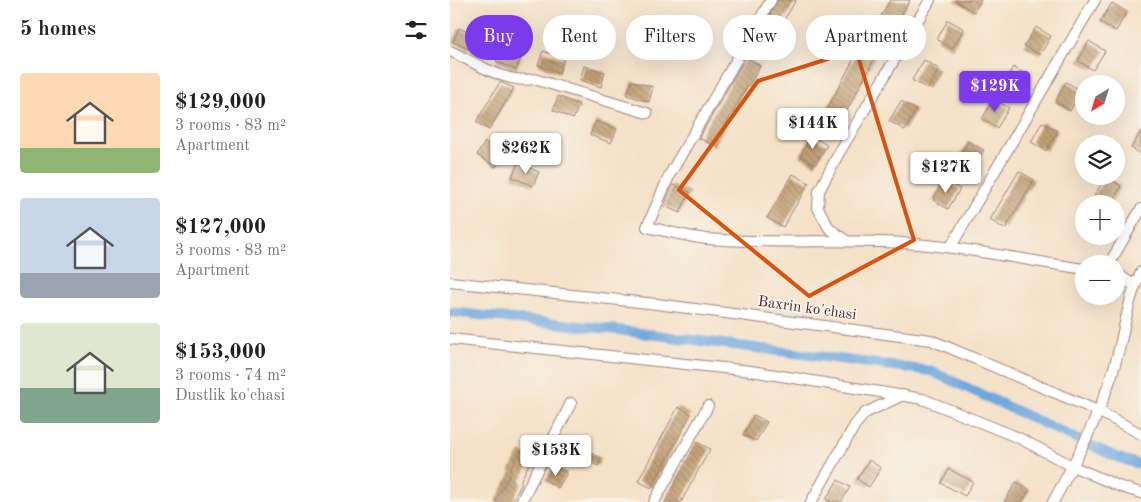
<!DOCTYPE html>
<html lang="en">
<head>
<meta charset="utf-8">
<style>
  body { margin:0; font-family:"Old Standard TT",serif; background:#f2f2f2; color:#202124; height:100vh; display:flex; flex-direction:column; font-size:19px; white-space:nowrap }
  * { box-sizing:border-box; margin:0 }
  p { font-size:16px; color:#757577 }
  .icon { flex:none; width:28px; height:28px; fill:none; stroke:currentColor; stroke-width:2; stroke-linecap:round; stroke-linejoin:round }
  .map { position:relative; flex:1; overflow:hidden }
  .sheet { display:flex; flex-direction:column; background:#fff; width:450px }
  .sheet>* { flex:none }
  .guide { position:absolute; left:15px; top:15px; width:475px; height:45px; display:flex; gap:10px }
  .needle { width:32px; rotate:218deg }
  .tools { position:absolute; left:625px; top:75px; display:grid; gap:10px }
  .tools a { display:grid; place-items:center; width:50px; height:50px; border-radius:50%; background:#fff; box-shadow:0 5px 20px #0002; font-size:25px }
  .price { position:absolute; translate:-50% -42px; padding:0 11px; border-radius:5px; background:#fff; color:#222; font-size:16px; line-height:32px; filter:drop-shadow(0 1px 2px #0008) }
  .price::after { content:''; position:absolute; left:50%; top:30px; width:15px; height:11px; margin-left:-8px; background:inherit; clip-path:polygon(0 0,100% 0,50% 100%) }
  .price.active { background:#7c3aed; color:#fff }
  ul { padding:0; list-style:none }
  li { display:flex; align-items:center; gap:15px; height:125px; padding:0 20px }
  li span { display:grid; place-items:center; flex:none; width:140px; height:100px; border-radius:5px; color:#555 }
  li>.icon { margin-inline-start:auto }
  span .icon { width:60px; height:60px; fill:#fffc; stroke-width:1 }
  li b { font-size:21px }
  h2 { display:flex; justify-content:space-between; align-items:center; height:60px; padding:0 20px; font-size:21px }
  .pill { padding:0 18px; border-radius:22px; background:#fff; box-shadow:0 5px 20px #0002; font-size:18px; line-height:45px }
  .pill.active { background:#7c3aed; color:#fff }
  main { display:flex; flex:1; min-height:0 }
  .map>svg:first-child { display:block }
</style>
</head>
<body>
<main>
<section class="sheet">
<h2>5 homes<svg class="icon" aria-label="filters" viewBox="0 0 24 24"><path d="M4 7h16M4 17h16"/><circle cx="9" cy="7" r="2"/><circle cx="15" cy="17" r="2"/></svg></h2>
<ul>
<li><span style="background:linear-gradient(#ffd9b3 75%,#8fb573 0)"><svg class="icon" aria-label="home" viewBox="0 0 24 24"><path d="M3 11l9-7 9 7M6 9v11h12V9"/></svg></span><div><b>$129,000</b><p>3 rooms · 83 m²</p><p>Apartment</p></div></li>
<li><span style="background:linear-gradient(#c9d6e8 75%,#9aa5b1 0)"><svg class="icon" aria-label="home" viewBox="0 0 24 24"><path d="M3 11l9-7 9 7M6 9v11h12V9"/></svg></span><div><b>$127,000</b><p>3 rooms · 83 m²</p><p>Apartment</p></div></li>
<li><span style="background:linear-gradient(#dfe7d0 65%,#7fa58c 0)"><svg class="icon" aria-label="home" viewBox="0 0 24 24"><path d="M3 11l9-7 9 7M6 9v11h12V9"/></svg></span><div><b>$153,000</b><p>3 rooms · 74 m²</p><p>Dustlik ko'chasi</p></div></li>
</ul>
</section>
<div class="map">
<svg width="691" height="502" viewBox="0 0 691 502">
  <defs>
    <pattern id="building-back-hatch" width="6" height="6" patternUnits="userSpaceOnUse" patternTransform="scale(1.25)"><rect width="6" height="6" fill="#c2a176"/><path d="M-1 5l2 2M0 0l6 6M5-1l2 2" fill="none" stroke="#a08361"/></pattern>
  </defs>
  <rect width="100%" height="100%" fill="#f7f3e8"/>
  <filter id="ink" filterUnits="userSpaceOnUse"><feTurbulence type="fractalNoise" baseFrequency=".02" numOctaves="2"/><feDisplacementMap in="SourceGraphic" scale="10" xChannelSelector="R" yChannelSelector="G"/><feConvolveMatrix kernelMatrix="1 2 1 2 8 2 1 2 1" color-interpolation-filters="sRGB"/></filter>
  <filter id="wash" filterUnits="userSpaceOnUse"><feTurbulence type="fractalNoise" baseFrequency=".0096" numOctaves="4" result="noise"/><feDisplacementMap in="SourceGraphic" scale="20" xChannelSelector="R" yChannelSelector="G"/><feGaussianBlur stdDeviation="1.12" result="paint"/><feColorMatrix in="noise" values="0 0 0 0 0 0 0 0 0 0 0 0 0 0 0 0 0 1.4 0 .05"/><feComposite in="paint" operator="in"/></filter>
  <g filter="url(#wash)">
    <rect width="100%" height="100%" fill="#f4e1c7"/>
    <g fill="none" stroke-linecap="round" stroke-linejoin="round">
      <path stroke="#70a7de" stroke-width="10" d="M0,312L168,330L481,371L666,457L691,465"/>
    </g>
    <g id="blocks">
      <g fill="url(#building-back-hatch)">
        <path d="M328,0H346L327,32L314,25Z"/>
        <path d="M440,0H460L427,57L426,56L385,133L369,124L407,53L409,54Z"/>
        <path d="M504,0H531L524,12Z"/>
        <path d="M662,3L677,12L666,31L650,22Z"/>
        <path d="M498,20L514,29L502,49L487,39Z"/>
        <path d="M586,27L601,36L590,55L574,46Z"/>
        <path d="M9,28L29,37L24,51L3,42Z"/>
        <path d="M639,41L655,51L643,70L628,61Z"/>
        <path d="M52,48L72,56L66,70L46,61Z"/>
        <path d="M93,51L114,59L109,73L88,65Z"/>
        <path d="M296,57L310,66L299,86L298,85L264,146L249,138Z"/>
        <path d="M474,60L489,69L478,89L462,80Z"/>
        <path d="M134,66L155,72L151,87L130,80Z"/>
        <path d="M563,67L578,76L567,96L551,87Z"/>
        <path d="M182,81L203,87L199,102L177,95Z"/>
        <path d="M50,82L64,88L39,130L26,122Z"/>
        <path d="M616,82L632,91L620,111L605,102Z"/>
        <path d="M108,96L129,105L123,119L103,110Z"/>
        <path d="M543,99L559,108L547,128L532,119Z"/>
        <path d="M451,101L466,110L455,130L439,121Z"/>
        <path d="M146,121L167,129L161,143L140,135Z"/>
        <path d="M592,122L608,131L596,151L581,142Z"/>
        <path d="M691,131V154L681,148Z"/>
        <path d="M361,136L377,145L365,165L350,156Z"/>
        <path d="M518,141L534,150L522,170L507,161Z"/>
        <path d="M35,142L54,154L46,167L27,155Z"/>
        <path d="M68,163L89,172L83,186L62,177Z"/>
        <path d="M569,171L584,180L555,229L540,220Z"/>
        <path d="M343,174L359,183L333,227L317,218Z"/>
        <path d="M656,176L671,186L661,204H657L644,196Z"/>
        <path d="M494,180L510,189L498,209L483,200Z"/>
        <path d="M223,185L240,192L230,213L214,206Z"/>
        <path d="M228,407L241,414L202,488L188,481Z"/>
        <path d="M304,415L317,422L306,441L293,435Z"/>
        <path d="M114,440L151,458L148,466L111,447Z"/>
        <path d="M247,442L260,449L249,469L231,502H215Z"/>
        <path d="M70,451L82,458L70,482L72,483L62,502H45L61,472L59,471Z"/>
        <path d="M419,460L431,468L419,487L407,479Z"/>
        <path d="M104,465L117,473L108,488L95,480Z"/>
        <path d="M499,469L523,482L515,496L491,483Z"/>
        <path d="M388,480L400,487L391,502H381L376,499Z"/>
        <path d="M566,482L580,490L572,502H554Z"/>
      </g>
    </g>
  </g>
  <g filter="url(#ink)">
    <use href="#blocks" fill-opacity="0" stroke="#9f8079" stroke-width="1"/>
    <g fill="none" stroke-linecap="round" stroke-linejoin="round">
      <defs>
        <g id="street">
          <path d="M321,0L220,174L197,227C217,231 237,237 257,239C323,244 388,239 454,243C514,247 574,260 634,269"/>
          <path d="M0,51C25,62 55,84 84,79L197,113"/>
          <path d="M395,240L379,228L368,208L369,191L389,153L480,0"/>
          <path d="M500,248L645,0"/>
          <path d="M659,264L691,209"/>
          <path d="M666,273L685,286"/>
          <path d="M0,282L207,304L481,340L648,411L691,434"/>
          <path d="M0,339L301,371L473,399L569,438L622,466L671,487L691,493"/>
          <path d="M71,502L121,403"/>
          <path d="M204,502L258,406"/>
          <path d="M361,502L405,425L415,413L453,395"/>
          <path d="M603,502C626,460 649,417 663,371C674,338 676,302 691,272"/>
        </g>
      </defs>
      <use href="#street" stroke="#9f8079" stroke-width="12"/>
      <use href="#street" stroke="#fff" stroke-width="10"/>
    </g>
  </g>
  <path fill="none" stroke="#d8530f" stroke-width="4" stroke-linejoin="round" d="M406,50L464,240L359,296L229,190L308,81Z"/>
  <g text-anchor="middle" dominant-baseline="central" stroke-width="4" stroke-linejoin="round" paint-order="stroke">
    <g font-size="15" fill="#4a1f2b" stroke="#f7f3e8">
      <text transform="translate(357 309) rotate(8)">Baxrin ko'chasi</text>
    </g>
  </g>
</svg>
<div class="tools">
<a><svg class="needle" viewBox="-14 -14 28 28"><path d="M0-13l5 13h-10z" fill="#e53935"/><path d="M0 13l5-13h-10z" fill="#757577"/></svg></a>
<a><svg class="icon" aria-label="layers" viewBox="0 0 24 24"><path d="M12 4l9 5-9 5-9-5zM3 14l9 5 9-5"/></svg></a>
<a>+</a>
<a>−</a>
</div>
<b class="price active" style="left:545px;top:113px">$129K</b>
<b class="price" style="left:363px;top:150px">$144K</b>
<b class="price" style="left:76px;top:175px">$262K</b>
<b class="price" style="left:496px;top:194px">$127K</b>
<b class="price" style="left:106px;top:477px">$153K</b>
<div class="guide">
<a class="pill active">Buy</a>
<a class="pill">Rent</a>
<a class="pill">Filters</a>
<a class="pill">New</a>
<a class="pill">Apartment</a>
</div>
</div>
</main>
</body>
</html>
